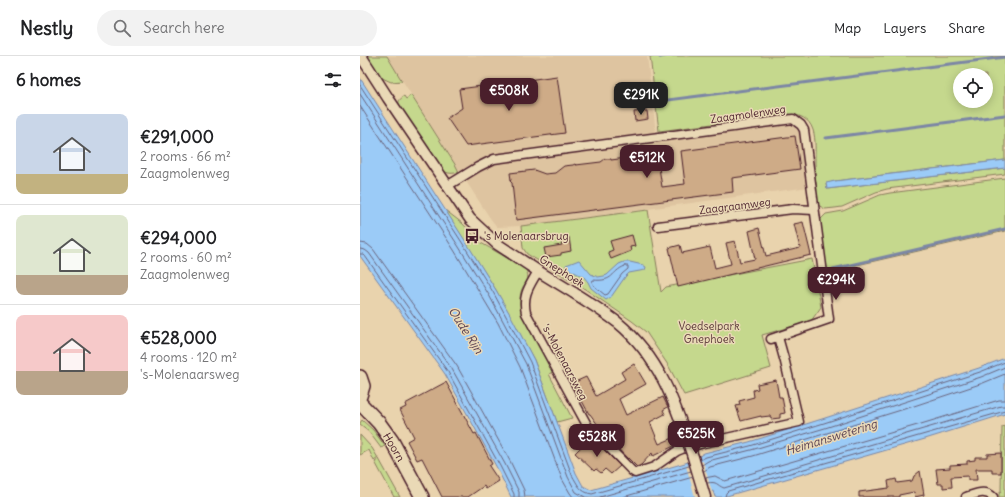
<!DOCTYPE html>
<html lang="en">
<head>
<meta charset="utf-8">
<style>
  body { margin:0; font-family:Delius,sans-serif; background:#f2f2f2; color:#202124; height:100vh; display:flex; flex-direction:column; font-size:15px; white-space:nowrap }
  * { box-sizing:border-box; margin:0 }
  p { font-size:13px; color:#757577 }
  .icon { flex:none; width:22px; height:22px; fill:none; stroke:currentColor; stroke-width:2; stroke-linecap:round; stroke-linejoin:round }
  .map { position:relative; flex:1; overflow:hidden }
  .details { display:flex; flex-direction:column; background:#fff; width:360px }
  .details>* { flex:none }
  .tools { position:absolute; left:593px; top:12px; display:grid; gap:8px }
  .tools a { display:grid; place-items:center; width:40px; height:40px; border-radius:50%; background:#fff; box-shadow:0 2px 10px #0003; font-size:20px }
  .price { position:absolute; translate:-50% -34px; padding:0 9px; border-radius:8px; background:#4a1f2b; color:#fff; font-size:13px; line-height:26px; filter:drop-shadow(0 1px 2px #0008) }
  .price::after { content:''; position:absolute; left:50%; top:24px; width:12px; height:9px; margin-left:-6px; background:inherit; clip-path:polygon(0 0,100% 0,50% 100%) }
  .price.active { background:#222; color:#fff }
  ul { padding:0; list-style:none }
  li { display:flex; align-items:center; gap:12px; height:100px; padding:0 16px }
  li+li { border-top:1px solid #e0e0e0 }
  li span { display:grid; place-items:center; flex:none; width:112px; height:80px; border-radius:8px; color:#555 }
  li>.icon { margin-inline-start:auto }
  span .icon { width:48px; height:48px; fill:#fffc; stroke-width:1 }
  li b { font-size:17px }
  h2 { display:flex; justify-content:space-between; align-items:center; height:48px; padding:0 16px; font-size:17px }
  header { display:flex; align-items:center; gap:24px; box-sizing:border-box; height:56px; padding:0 20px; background:#fff; border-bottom:1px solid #e0e0e0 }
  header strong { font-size:19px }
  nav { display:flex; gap:22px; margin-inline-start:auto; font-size:14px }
  .search { width:280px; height:36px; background:#f2f2f2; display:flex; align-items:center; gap:10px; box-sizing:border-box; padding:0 14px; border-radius:22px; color:#757577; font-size:15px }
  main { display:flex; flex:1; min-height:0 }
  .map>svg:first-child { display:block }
</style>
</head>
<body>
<header>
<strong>Nestly</strong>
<div class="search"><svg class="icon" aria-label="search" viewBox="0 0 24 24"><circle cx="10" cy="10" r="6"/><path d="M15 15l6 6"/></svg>Search here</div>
<nav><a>Map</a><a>Layers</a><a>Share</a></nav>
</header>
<main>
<section class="details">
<h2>6 homes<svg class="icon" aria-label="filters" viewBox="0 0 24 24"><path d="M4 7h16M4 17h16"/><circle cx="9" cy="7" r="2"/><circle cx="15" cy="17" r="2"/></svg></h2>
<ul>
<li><span style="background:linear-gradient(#c9d6e8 75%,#c2b280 0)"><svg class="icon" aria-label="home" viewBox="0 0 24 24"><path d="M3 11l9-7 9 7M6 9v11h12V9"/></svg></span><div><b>€291,000</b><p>2 rooms · 66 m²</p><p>Zaagmolenweg</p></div></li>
<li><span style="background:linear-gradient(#dfe7d0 75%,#b9a48a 0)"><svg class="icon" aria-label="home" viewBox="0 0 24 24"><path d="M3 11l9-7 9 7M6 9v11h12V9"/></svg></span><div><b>€294,000</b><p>2 rooms · 60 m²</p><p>Zaagmolenweg</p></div></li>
<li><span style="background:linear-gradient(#f6c9c9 70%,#b9a48a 0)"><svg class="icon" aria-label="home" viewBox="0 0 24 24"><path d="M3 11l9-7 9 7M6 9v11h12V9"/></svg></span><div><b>€528,000</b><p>4 rooms · 120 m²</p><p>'s-Molenaarsweg</p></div></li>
</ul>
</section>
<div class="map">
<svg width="645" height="441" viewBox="0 0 645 441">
  <rect width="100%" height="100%" fill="#e9d3ad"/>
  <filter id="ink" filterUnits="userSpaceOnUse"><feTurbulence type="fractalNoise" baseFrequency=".025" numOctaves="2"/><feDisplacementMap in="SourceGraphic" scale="8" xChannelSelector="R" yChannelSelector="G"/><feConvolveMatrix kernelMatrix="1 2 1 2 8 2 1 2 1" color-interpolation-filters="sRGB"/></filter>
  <g filter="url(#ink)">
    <path fill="#dec4a0" d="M27,0H287L296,78L432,59L445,66L457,130L161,170L137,171L130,162L96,110Z"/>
    <g fill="#c5d88d" stroke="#887c5c" fill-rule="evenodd">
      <path d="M6,0H27L42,25L31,26L20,21Z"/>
      <path d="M290,0H645V104L475,125L466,128L467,133L645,112V118L527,133L516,136L482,151L475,152L465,153L458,149C456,134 455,120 455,105C455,96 456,83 453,74C449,62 440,59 428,58L299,75ZM600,19H626V45H600Z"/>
      <path d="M51,39L96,110L99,116C92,118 88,118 82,114L39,50C38,45 40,43 44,40L46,43Z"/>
      <path d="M645,122V175L467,216L460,164L466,158L483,155L520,139L530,137Z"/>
      <path d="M85,154L102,167L121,187L165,212C172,225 164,225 161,236C159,244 160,252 163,260L194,315L189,318L212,362L197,366L174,304L136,234Z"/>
      <path d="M288,154L301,236L306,231L452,203L461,251L451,265L402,279L411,312L324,339L308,309L286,276L272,265L219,229L167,198L163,192L161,170Z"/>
      <path d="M2,364L13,374L25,390L21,392L9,376L0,369V367Z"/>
      <path d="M645,370V441H639V438L641,435L642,371Z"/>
      <path d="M0,379L12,392L18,402L14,405L9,394L0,399Z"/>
      <path d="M19,403L40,441H34L15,406Z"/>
    </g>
    <g fill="#9bcbf7" stroke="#7b86a5">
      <path d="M0,22L106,186L136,234L151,260L174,304L216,417L223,430L231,434L332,405L344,397L389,386L462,363L619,312L645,302V358L565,383L363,441H355L353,435L332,441H151L137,412L85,318L0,200Z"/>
      <path d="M645,104V112L467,133L466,127L475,125Z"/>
      <path d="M219,204L231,218L238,221L244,220L247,219L259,208L264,206H270L283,209L286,211L285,214L269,217L265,221L251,241L246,244L231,232L228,226L224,221L206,212V209Z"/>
    </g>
    <path fill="#e9d3ad" d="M343,405L352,436L335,441L326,410Z"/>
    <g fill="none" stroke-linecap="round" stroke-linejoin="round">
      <g stroke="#6a647d" stroke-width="1">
        <path d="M0,29L103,188L133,236L147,262L170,306L212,419C218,429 220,436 232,438L329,410"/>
        <path d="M0,38L99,191L129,239L143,265L166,308L208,421L216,436L225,441"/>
        <path d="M0,50L94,194L123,242L138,267L160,311L202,423L210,437L213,441"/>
        <path d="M0,187L7,188L13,193L97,310L150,405L164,434L165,441"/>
        <path d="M0,193L5,194L9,197L92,313L145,408L159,436V441"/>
        <path d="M0,198H3L5,200L88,316L140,410L154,438V441"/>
        <path d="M265,210H268V213L262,218L248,238L245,239L234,230L232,226L233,224C255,226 250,216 265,210Z"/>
        <path d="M340,404L346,401L390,390L464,367L620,316L645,306"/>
        <path d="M342,409L348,405L391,394L465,372L621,321L645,311"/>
        <path d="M344,415L350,411L393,400L554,350L623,327L645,318"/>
        <path d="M345,422L355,420L365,425L561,368L639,344H645"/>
        <path d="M347,427C358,425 356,429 364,432L641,350H645"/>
        <path d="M240,441L331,415"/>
        <path d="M263,441L333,421"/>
        <path d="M365,441L366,437L368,435L645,355"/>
      </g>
      <g stroke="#7b86a5" stroke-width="3">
        <path d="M300,1L305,0"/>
        <path d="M308,44L645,1"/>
        <path d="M466,82L645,59"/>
        <path d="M473,213L645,173"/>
      </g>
    </g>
    <g fill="#ceab87" stroke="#4a1f2b">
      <path d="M197,20L205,77L106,90L87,62L102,52L99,33Z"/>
      <path d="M287,55L288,63L275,65L274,56Z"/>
      <path d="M435,80L440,113L372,122L373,136L156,164L152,127L150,125L151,124L150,117L174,114L185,118L195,117L204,110L213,109L215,108L216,109L241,106L245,103H251V104L297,98L302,131L325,128L321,95Z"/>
      <path d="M443,166L451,199L318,231L309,192L320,189L322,197L350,191L355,212L371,208L366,187L375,185L380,206L395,203L389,175L399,172L406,200L440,192L434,168Z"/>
      <path d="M272,179L275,190L270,191L271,195L251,203L248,196L253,194L250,185Z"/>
      <path d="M209,181L211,195L201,197V199L186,201L184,192L202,189L200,182Z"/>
      <path d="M274,308L286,328L259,343L266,359L303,341L308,351L303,354L305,358L290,366L299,388L313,382L316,389L293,400L292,397L281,409L277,411L268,402V403L242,376H243L230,358H229L215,332L218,331L215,326L226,321L236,340L265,323L261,316Z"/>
      <path d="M416,324L419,341H422L425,357L420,358V362L411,363L410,360L401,361V360L381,365L376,350L380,349L379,345L394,341L393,334L398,333L397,328Z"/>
      <path d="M86,326L114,378L116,377L132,408L129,410L139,425L126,433L124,430L108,441H82L62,402L57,404L47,385L54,381L40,354L46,351L45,348Z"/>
      <path d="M228,384L231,388L234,384L260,410L251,418L245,413L241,417L236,413L234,415L215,397Z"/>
      <path d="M641,397V417H632V413H616L617,424H608V420L591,421L592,431L583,432V428H578L576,413L590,412V409L607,408V405L615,404V401H627V398Z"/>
      <path d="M560,415L564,439L555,441L554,436L539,439V441H499V436L529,432L528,425L536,423L537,427L552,425L554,420Z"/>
    </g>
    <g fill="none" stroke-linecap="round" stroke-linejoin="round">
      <defs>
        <g id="minor">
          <path d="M87,130L118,111L134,103L433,63L441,69L444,74L469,263L411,283"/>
          <path d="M298,170L433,153L454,154"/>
          <path d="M178,215C170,230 162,238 166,257L227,369L272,415L275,417L294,411L317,395L322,393L344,387L439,366L425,306L418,281"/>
          <path d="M606,441C616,438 625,433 633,441"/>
        </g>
        <g id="tertiary">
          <path d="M1,0L28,42L110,163L137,188L178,215L214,237"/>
          <path d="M333,401L345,441"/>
        </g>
        <g id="primary">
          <path d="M0,321L3,330L0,340"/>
          <path d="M0,347L19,367L32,385L62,441"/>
        </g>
      </defs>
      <use href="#minor" stroke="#4a1f2b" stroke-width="11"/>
      <use href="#tertiary" stroke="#4a1f2b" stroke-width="13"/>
      <use href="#primary" stroke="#4a1f2b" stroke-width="16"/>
      <use href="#minor" stroke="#ead9b6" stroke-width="8"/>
      <use href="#tertiary" stroke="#ead9b6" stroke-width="10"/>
      <use href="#primary" stroke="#ead9b6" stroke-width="13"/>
      <defs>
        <path id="tertiary-bridge" d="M214,237C228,246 244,256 257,266C301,302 316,350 333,401"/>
      </defs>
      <use href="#tertiary-bridge" stroke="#4a1f2b" stroke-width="13" stroke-linecap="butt"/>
      <use href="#tertiary-bridge" stroke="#ead9b6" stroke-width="10"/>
    </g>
  </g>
  <defs>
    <symbol id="bus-bare" viewBox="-9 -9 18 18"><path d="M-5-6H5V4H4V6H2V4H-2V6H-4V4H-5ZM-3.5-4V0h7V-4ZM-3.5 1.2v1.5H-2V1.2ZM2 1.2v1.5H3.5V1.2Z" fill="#4a1f2b" stroke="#ead9b6" stroke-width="2.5" paint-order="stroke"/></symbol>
  </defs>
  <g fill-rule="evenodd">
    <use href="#bus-bare" x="101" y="169" width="22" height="22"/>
  </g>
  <g text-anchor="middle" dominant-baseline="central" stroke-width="3" stroke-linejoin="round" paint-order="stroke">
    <g font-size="11" fill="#4a1f2b" stroke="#ead9b6">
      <text transform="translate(388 58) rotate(-8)">Zaagmolenweg</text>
      <text transform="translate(375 150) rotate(-7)">Zaagraamweg</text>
      <text transform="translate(202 215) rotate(32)">Gnephoek</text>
      <text transform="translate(205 306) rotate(62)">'s-Molenaarsweg</text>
      <text transform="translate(34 391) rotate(59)">Hoorn</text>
    </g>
    <g font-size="11" fill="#4a1f2b" stroke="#ead9b6" text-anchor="start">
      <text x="124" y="180">'s Molenaarsbrug</text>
    </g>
    <g font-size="11" fill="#5c3b3a" stroke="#ead9b6">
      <text x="349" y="270">Voedselpark<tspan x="349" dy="13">Gnephoek</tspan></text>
    </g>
    <g font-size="12" font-style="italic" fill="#5a4154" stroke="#ead9b6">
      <text transform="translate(106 274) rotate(57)">Oude Rijn</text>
      <text transform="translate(471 381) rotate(-17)">Heimanswetering</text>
    </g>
  </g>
</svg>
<div class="tools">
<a><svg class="icon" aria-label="locate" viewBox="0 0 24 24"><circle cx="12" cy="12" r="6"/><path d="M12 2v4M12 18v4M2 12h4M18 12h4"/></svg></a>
</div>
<b class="price" style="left:149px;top:56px">€508K</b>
<b class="price active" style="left:281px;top:60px">€291K</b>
<b class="price" style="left:287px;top:123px">€512K</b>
<b class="price" style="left:476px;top:245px">€294K</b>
<b class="price" style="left:336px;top:399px">€525K</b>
<b class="price" style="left:237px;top:402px">€528K</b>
</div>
</main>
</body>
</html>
